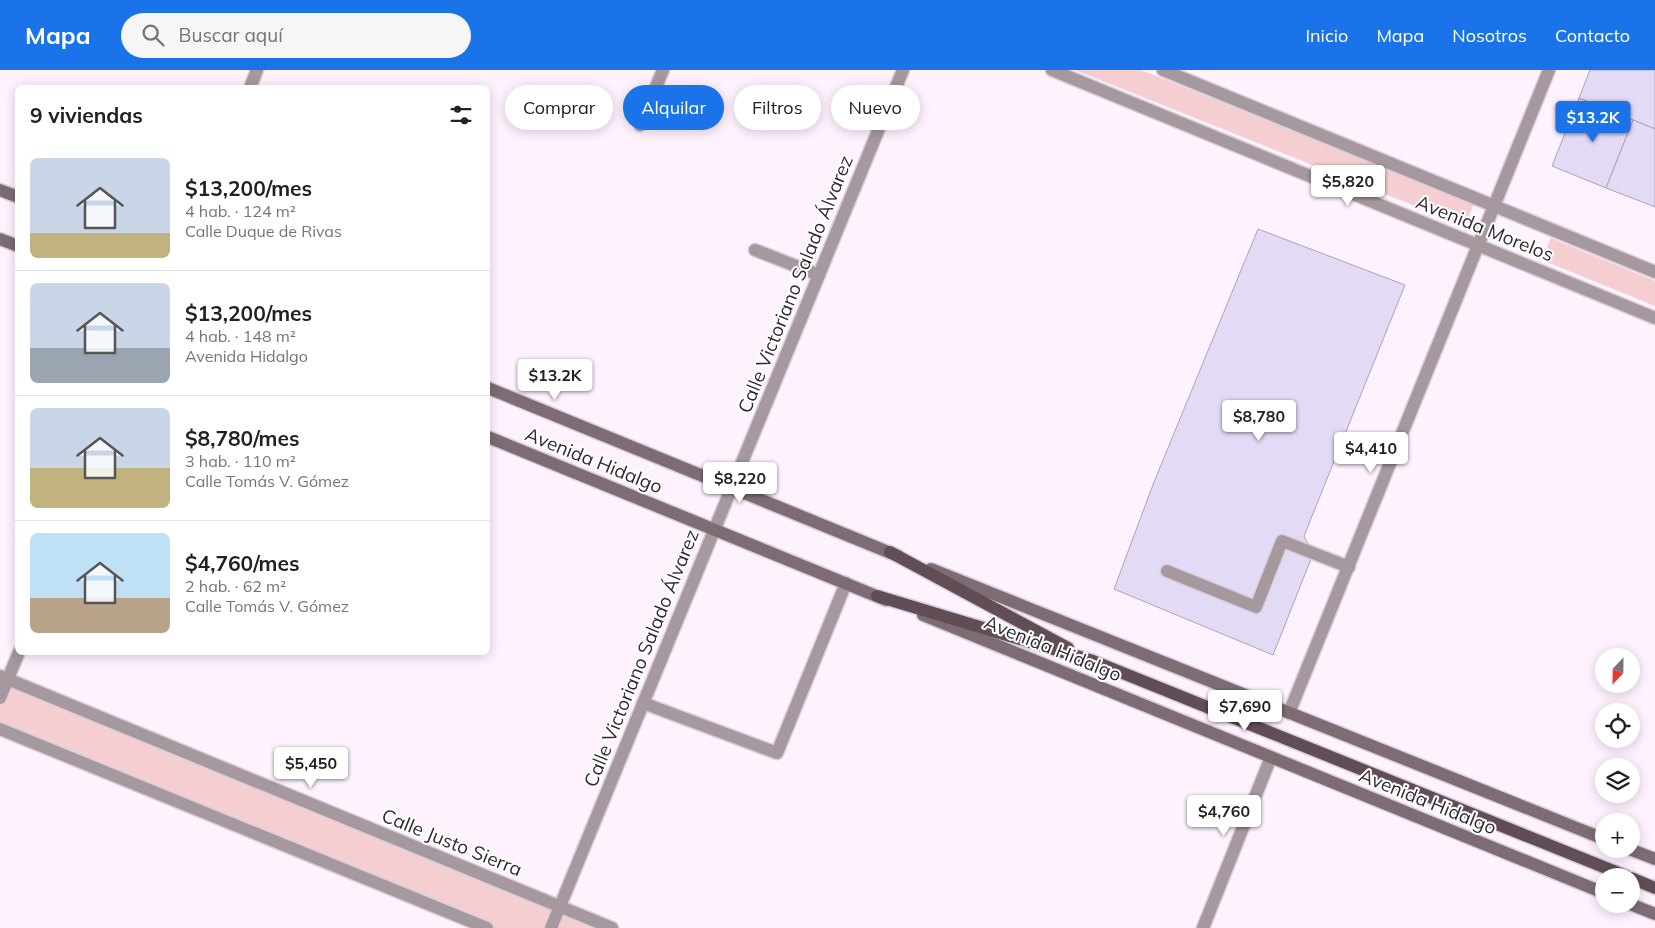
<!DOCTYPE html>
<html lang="es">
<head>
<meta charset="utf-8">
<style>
  body { margin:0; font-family:Mulish,sans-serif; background:#f6f6f6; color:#202124; height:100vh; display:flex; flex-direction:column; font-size:19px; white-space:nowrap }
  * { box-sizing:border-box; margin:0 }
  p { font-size:16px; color:#757577 }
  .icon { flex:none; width:28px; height:28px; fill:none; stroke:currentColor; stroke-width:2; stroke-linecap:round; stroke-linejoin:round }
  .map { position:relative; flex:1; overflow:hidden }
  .details { position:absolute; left:15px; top:15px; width:475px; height:570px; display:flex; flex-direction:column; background:#fff; border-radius:8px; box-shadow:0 2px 12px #0003 }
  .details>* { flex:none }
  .banner { position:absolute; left:505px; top:15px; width:475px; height:45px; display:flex; gap:10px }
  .needle { width:32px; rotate:202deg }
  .tools { position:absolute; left:1595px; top:578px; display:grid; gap:10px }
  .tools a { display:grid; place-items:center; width:45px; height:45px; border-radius:50%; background:#fff; box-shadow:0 2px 12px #0003; font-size:25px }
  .price { position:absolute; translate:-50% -42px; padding:0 11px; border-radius:5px; background:#fff; color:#222; font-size:16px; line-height:32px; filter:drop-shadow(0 1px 2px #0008) }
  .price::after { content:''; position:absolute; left:50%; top:30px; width:15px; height:11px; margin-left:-8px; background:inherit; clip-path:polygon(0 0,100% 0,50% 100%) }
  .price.current { background:#1a73e8; color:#fff }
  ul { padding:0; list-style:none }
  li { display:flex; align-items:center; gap:15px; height:125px; padding:0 15px }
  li+li { border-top:1px solid #e0e0e0 }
  li span { display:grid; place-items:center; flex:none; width:140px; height:100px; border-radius:8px; color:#555 }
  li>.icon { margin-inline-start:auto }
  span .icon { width:60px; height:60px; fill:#fffc; stroke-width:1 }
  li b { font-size:21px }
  h2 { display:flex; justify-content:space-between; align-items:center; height:60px; padding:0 15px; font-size:21px }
  .chip { padding:0 18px; border-radius:22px; background:#fff; box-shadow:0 2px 12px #0003; font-size:18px; line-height:45px }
  .chip.current { background:#1a73e8; color:#fff }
  header { display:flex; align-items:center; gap:30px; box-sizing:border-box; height:70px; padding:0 25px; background:#1a73e8; color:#fff }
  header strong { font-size:24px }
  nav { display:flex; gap:28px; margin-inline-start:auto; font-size:18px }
  .search { width:350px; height:45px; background:#f6f6f6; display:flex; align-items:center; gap:12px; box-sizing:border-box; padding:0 18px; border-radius:28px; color:#757577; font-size:19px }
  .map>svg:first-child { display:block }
</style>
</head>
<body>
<header>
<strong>Mapa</strong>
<div class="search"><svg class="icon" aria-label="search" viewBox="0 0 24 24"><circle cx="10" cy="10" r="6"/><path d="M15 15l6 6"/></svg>Buscar aquí</div>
<nav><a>Inicio</a><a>Mapa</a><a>Nosotros</a><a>Contacto</a></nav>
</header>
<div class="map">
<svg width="1655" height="858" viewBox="0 0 1655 858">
  <rect width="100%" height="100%" fill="#fef2ff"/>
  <g fill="#f4ced1">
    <path d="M1075,0H1141L1474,133L1465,156Z"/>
    <path d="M1551,168L1655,211V236L1542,190Z"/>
    <path d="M0,606L612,858H487L0,659Z"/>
  </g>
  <g fill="#e3daf5" stroke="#aba3bc">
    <path d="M1590,0H1655V59L1579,28Z"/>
    <path d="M1579,28L1633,50L1606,118L1552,96Z"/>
    <path d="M1633,50L1655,59V137L1606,118Z"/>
    <path d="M1258,159L1405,215L1304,466L1313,484L1273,585L1114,519L1154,412Z"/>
  </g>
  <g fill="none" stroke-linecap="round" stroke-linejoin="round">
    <defs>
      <g id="lane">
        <path d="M640,55L663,0"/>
        <path d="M755,180L819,205"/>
        <path d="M1167,501L1256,537L1282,471L1349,497"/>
        <path d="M643,633L777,683L846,513"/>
      </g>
      <g id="street">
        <path d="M1052,0L1655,248"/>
        <path d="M1163,0L1655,202"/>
        <path d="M250,18L257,0"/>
        <path d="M0,606L612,858"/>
        <path d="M0,628L19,582"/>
        <path d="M1289,643L1549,0"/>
        <path d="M0,659L487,858"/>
        <path d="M551,858L903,0"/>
        <path d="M1203,858L1271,687"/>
      </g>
      <g id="secondary">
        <path d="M0,120L18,127"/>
        <path d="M0,169L18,176"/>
        <path d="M488,318L898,486"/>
        <path d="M488,367L886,530"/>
        <path d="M931,499L1604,769"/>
        <path d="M923,545L1604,823"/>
        <path d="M1629,779L1655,789"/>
        <path d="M1630,834L1655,844"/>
      </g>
      <g id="primary">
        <path d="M890,482L1068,578"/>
        <path d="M877,526L1093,591L1626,806"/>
        <path d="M1631,808L1655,818"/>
      </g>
    </defs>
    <use href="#lane" stroke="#d9ceda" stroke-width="15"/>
    <use href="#street" stroke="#d9ceda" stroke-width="15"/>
    <use href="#secondary" stroke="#d9ceda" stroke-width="15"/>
    <use href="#primary" stroke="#d9ceda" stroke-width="15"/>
    <use href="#lane" stroke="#a5989e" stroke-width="12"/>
    <use href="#street" stroke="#a5989e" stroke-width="12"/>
    <use href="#secondary" stroke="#7d6c74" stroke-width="12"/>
    <use href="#primary" stroke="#614d56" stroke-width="12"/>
  </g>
  <g text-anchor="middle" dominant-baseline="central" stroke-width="4" stroke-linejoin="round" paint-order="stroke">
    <g font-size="19" fill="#312931" stroke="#fff">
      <text transform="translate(1485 158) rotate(22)">Avenida Morelos</text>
      <text transform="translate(795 214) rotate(-68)">Calle Victoriano Salado Álvarez</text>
      <text transform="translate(594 390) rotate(22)">Avenida Hidalgo</text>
      <text transform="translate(1053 578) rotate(22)">Avenida Hidalgo</text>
      <text transform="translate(641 588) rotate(-68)">Calle Victoriano Salado Álvarez</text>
      <text transform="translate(1428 731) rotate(22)">Avenida Hidalgo</text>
      <text transform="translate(452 772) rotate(22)">Calle Justo Sierra</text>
    </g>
  </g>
</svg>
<div class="tools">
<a><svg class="needle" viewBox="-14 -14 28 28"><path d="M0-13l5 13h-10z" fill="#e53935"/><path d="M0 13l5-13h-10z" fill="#757577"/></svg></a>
<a><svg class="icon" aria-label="locate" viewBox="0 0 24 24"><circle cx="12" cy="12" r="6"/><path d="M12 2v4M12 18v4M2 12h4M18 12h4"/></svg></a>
<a><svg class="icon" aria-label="layers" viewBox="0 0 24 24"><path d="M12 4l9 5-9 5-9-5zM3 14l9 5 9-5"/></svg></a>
<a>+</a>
<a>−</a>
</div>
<b class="price current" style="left:1593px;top:73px">$13.2K</b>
<b class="price" style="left:1348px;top:137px">$5,820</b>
<b class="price" style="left:555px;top:331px">$13.2K</b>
<b class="price" style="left:1259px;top:372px">$8,780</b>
<b class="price" style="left:1371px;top:404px">$4,410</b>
<b class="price" style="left:740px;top:434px">$8,220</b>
<b class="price" style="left:1245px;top:662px">$7,690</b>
<b class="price" style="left:311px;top:719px">$5,450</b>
<b class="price" style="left:1224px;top:767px">$4,760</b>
<div class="banner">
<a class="chip">Comprar</a>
<a class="chip current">Alquilar</a>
<a class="chip">Filtros</a>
<a class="chip">Nuevo</a>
</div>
<section class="details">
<h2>9 viviendas<svg class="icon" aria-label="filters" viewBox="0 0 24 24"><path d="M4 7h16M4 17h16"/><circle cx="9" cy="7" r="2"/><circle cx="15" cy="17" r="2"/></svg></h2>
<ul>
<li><span style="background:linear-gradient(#c9d6e8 75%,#c2b280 0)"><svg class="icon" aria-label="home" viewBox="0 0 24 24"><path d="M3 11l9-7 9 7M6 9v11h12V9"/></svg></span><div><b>$13,200/mes</b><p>4 hab. · 124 m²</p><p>Calle Duque de Rivas</p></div></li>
<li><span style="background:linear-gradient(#c9d6e8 65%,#9aa5b1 0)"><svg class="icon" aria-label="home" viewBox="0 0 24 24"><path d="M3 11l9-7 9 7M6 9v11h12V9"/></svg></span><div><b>$13,200/mes</b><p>4 hab. · 148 m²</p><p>Avenida Hidalgo</p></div></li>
<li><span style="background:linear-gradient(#c9d6e8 60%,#c2b280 0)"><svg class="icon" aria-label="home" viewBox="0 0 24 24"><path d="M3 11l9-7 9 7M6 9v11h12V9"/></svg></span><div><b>$8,780/mes</b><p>3 hab. · 110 m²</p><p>Calle Tomás V. Gómez</p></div></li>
<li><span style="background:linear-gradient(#bfe0f5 65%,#b9a48a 0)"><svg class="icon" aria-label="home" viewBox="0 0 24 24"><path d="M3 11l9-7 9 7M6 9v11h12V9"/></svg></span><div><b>$4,760/mes</b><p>2 hab. · 62 m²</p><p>Calle Tomás V. Gómez</p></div></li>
</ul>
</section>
</div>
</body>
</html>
